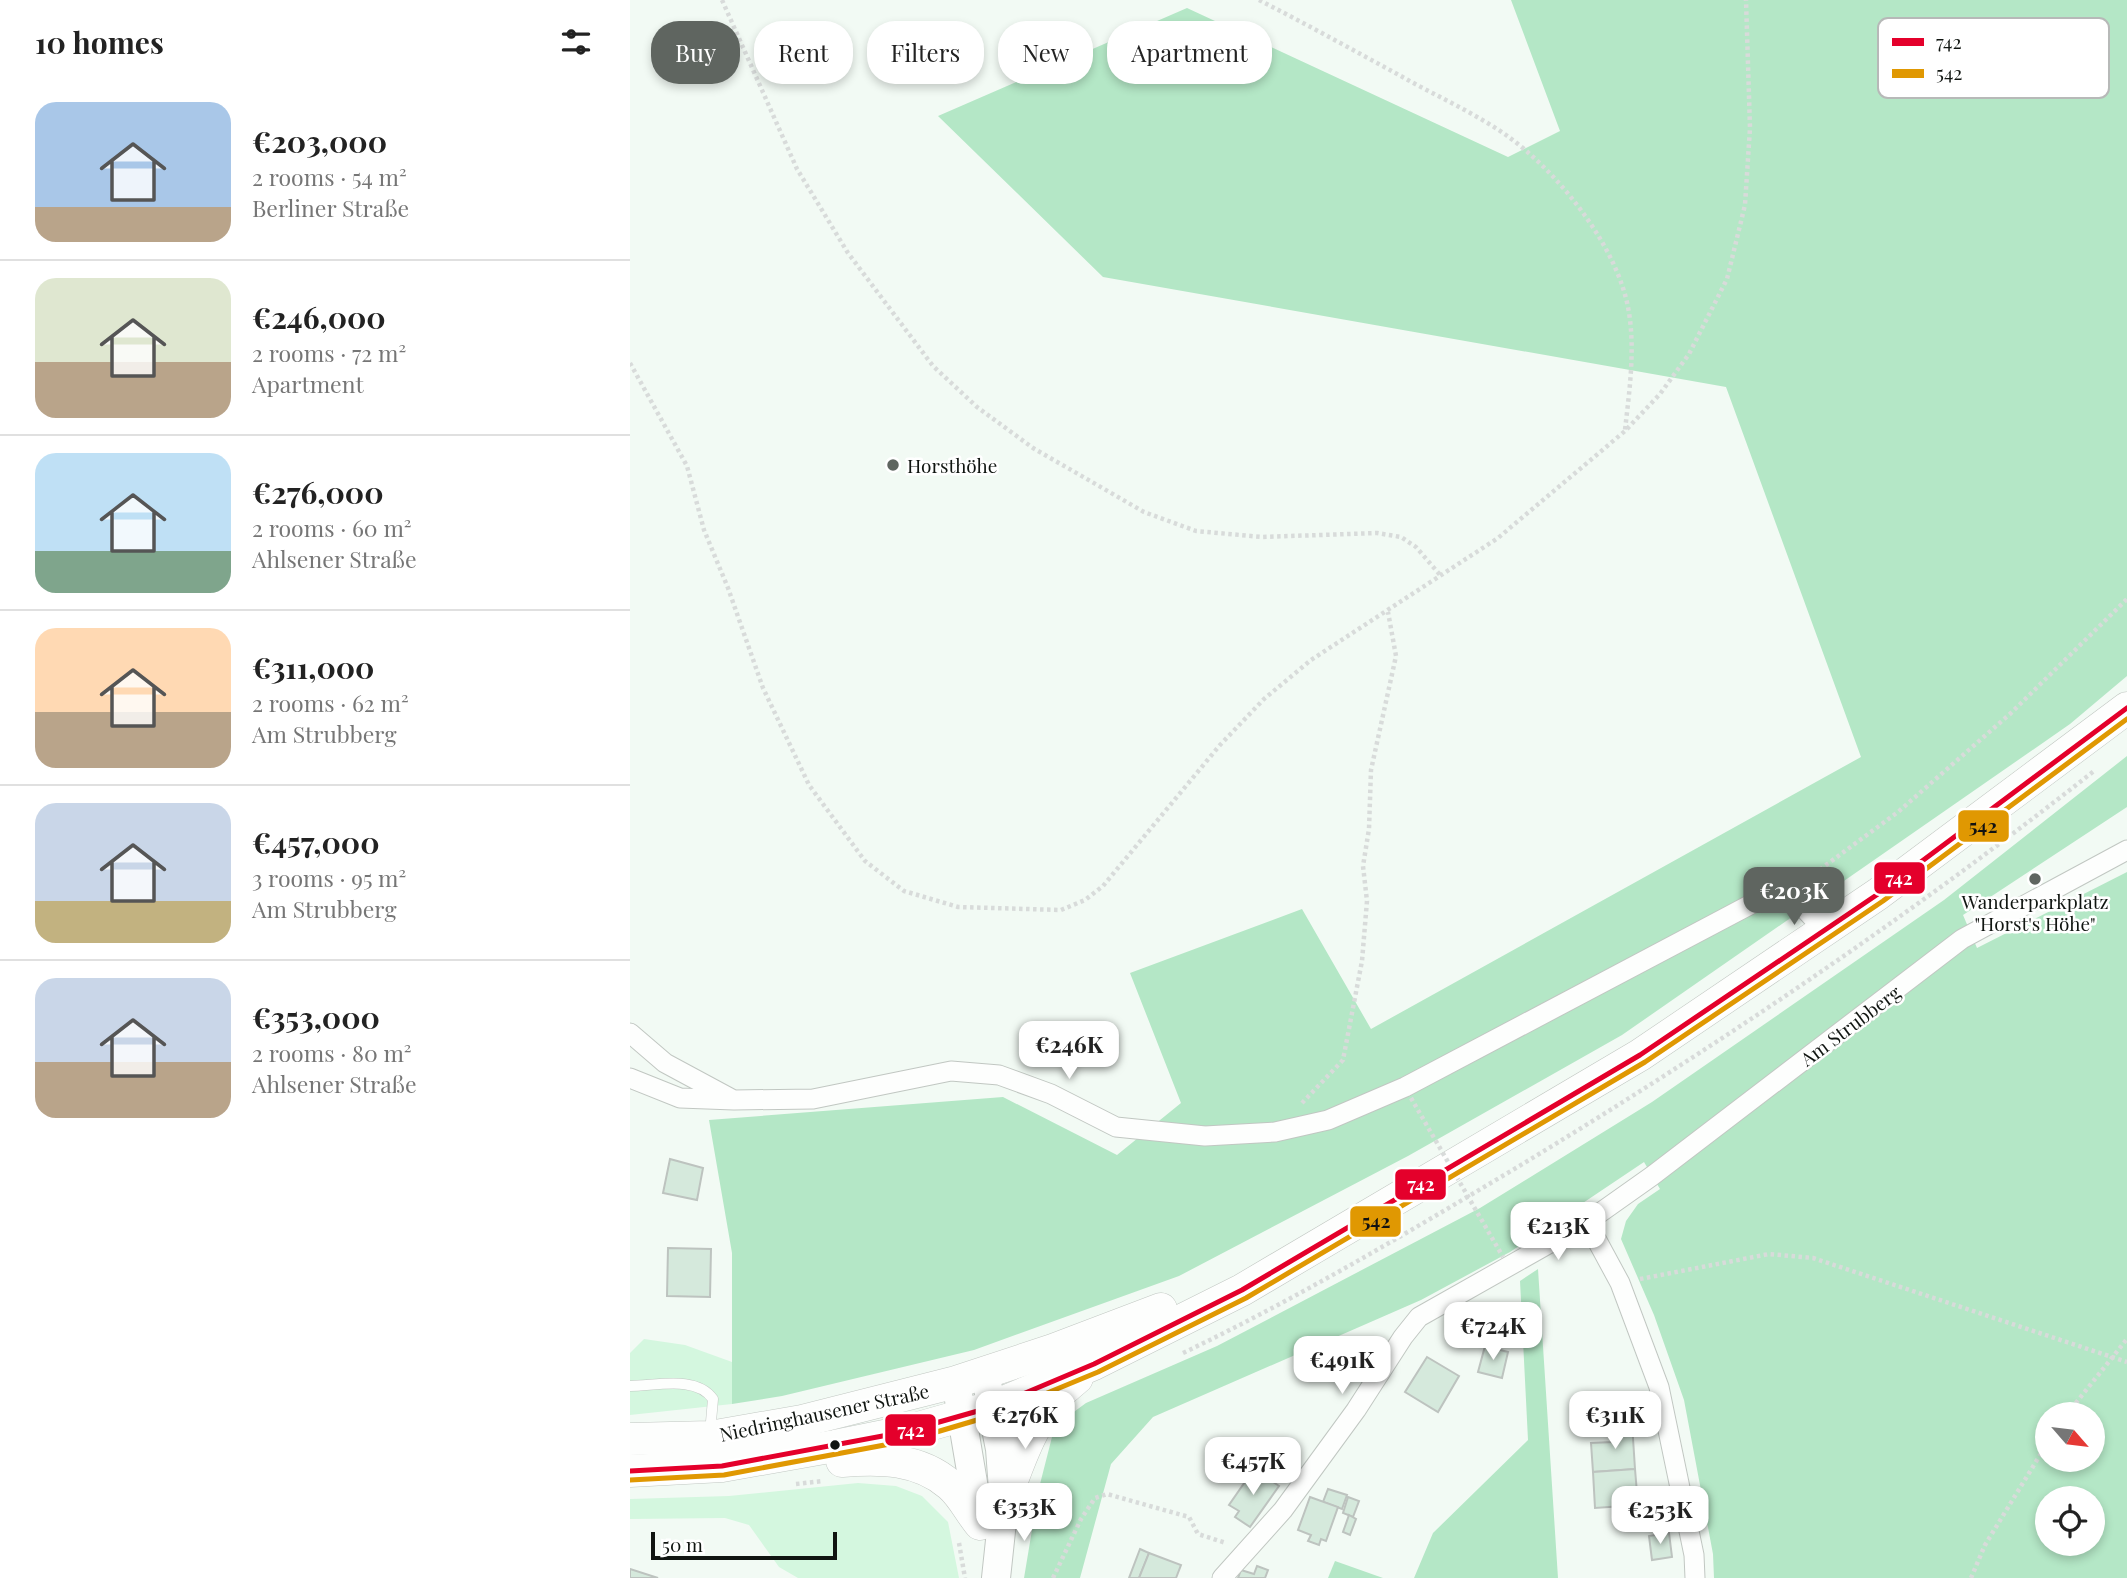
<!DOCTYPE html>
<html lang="en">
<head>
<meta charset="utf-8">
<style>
  body { margin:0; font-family:"Playfair Display",serif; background:#f6f6f6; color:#222; height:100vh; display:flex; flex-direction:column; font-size:26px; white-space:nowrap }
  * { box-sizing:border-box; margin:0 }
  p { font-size:23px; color:#767676 }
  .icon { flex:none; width:38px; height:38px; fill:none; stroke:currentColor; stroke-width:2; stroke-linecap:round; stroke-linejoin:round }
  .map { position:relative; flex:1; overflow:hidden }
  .panel { display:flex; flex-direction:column; background:#fff; width:630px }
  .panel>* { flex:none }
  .top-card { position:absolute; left:21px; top:21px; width:665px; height:63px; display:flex; gap:14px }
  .needle { width:46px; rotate:118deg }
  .controls { position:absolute; left:1405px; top:1402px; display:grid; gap:14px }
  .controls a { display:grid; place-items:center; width:70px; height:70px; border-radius:50%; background:#fff; box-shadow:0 4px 10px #0003; font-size:35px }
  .scale { position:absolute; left:21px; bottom:18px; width:186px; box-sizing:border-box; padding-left:7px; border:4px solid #101511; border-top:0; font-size:19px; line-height:24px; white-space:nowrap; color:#101511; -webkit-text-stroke:5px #fff; paint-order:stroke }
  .price { position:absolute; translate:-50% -60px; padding:0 16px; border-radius:14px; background:#fff; color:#222; font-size:23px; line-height:46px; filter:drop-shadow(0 2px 4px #0008) }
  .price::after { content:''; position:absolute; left:50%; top:42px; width:21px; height:16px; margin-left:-10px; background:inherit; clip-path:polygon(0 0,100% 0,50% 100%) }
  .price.selected { background:#5f6560; color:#fff }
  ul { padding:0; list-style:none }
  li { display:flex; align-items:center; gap:21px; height:175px; padding:0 35px }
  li+li { border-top:2px solid #e0e0e0 }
  li span { display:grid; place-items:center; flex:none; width:196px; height:140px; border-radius:21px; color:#555 }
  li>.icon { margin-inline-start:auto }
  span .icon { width:84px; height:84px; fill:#fffc; stroke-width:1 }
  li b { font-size:30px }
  h2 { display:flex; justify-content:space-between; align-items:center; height:84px; padding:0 35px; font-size:30px }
  .chip { padding:0 24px; border-radius:28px; background:#fff; box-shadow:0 4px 10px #0003; font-size:24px; line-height:63px }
  .chip.selected { background:#5f6560; color:#fff }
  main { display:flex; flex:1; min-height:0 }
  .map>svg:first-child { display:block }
</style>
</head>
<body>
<main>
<section class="panel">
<h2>10 homes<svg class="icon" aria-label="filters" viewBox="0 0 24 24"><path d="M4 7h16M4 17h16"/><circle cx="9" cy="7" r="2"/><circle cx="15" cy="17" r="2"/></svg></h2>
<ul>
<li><span style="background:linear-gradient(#a9c7e8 75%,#b9a48a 0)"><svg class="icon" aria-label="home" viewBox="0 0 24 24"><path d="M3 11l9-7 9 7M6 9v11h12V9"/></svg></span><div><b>€203,000</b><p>2 rooms · 54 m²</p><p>Berliner Straße</p></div></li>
<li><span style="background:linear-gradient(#dfe7d0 60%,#b9a48a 0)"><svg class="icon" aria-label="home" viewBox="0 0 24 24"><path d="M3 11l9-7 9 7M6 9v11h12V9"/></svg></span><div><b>€246,000</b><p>2 rooms · 72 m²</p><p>Apartment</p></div></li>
<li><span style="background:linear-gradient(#bfe0f5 70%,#7fa58c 0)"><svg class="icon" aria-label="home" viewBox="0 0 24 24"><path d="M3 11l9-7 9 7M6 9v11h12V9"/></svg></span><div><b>€276,000</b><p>2 rooms · 60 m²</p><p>Ahlsener Straße</p></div></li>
<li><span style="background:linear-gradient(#ffd9b3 60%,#b9a48a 0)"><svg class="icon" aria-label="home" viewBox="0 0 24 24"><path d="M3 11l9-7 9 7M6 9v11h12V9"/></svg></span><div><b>€311,000</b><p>2 rooms · 62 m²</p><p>Am Strubberg</p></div></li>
<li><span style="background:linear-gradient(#c9d6e8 70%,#c2b280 0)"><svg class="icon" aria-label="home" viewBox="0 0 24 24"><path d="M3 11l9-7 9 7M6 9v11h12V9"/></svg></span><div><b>€457,000</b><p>3 rooms · 95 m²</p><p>Am Strubberg</p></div></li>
<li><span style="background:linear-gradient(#c9d6e8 60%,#b9a48a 0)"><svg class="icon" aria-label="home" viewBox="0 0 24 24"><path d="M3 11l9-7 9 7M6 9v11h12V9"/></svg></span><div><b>€353,000</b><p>2 rooms · 80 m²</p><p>Ahlsener Straße</p></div></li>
</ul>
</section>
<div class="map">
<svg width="1497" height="1578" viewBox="0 0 1497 1578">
  <rect width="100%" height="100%" fill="#f2faf4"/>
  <g fill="#d4f7df">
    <path d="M14,1339L55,1345L102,1362V1404L0,1415V1353Z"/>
    <path d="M228,1483L266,1486L292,1496L318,1522L329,1578H168L149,1567L119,1525L95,1518L0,1519V1499L99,1496Z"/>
  </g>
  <g fill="#b4e7c6" fill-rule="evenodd">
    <path d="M881,0H1497V676L1440,724L992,1035L778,1156L549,1276L344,1350L152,1396L102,1404V1253L79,1120L373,1097L487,1155L551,1103L500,973L672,909L741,1029L1231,757L1096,387L473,277L308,116L557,8L878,157L930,131Z"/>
    <path d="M1497,756V807L1333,915L1347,948L1497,872V1578H1084L1083,1554L1054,1400L1024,1315L991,1239L996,1221L1008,1204L1030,1189L1014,1162L880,1252L791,1300L523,1417L481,1464L450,1578H394L409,1488L422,1437L437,1417L456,1403L587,1346L850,1208L1022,1102L1314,900ZM1418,1414H1463V1460H1418ZM1418,1498H1463V1544H1418Z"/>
    <path d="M908,1269L928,1578H784L803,1533L898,1440L890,1281Z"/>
    <path d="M705,1561L753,1578H698Z"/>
  </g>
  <g fill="#d5e9dc" stroke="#bdc3bf" stroke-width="2">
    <path d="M40,1159L73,1168L67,1200L33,1193Z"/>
    <path d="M38,1248L81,1249L80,1297L37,1296Z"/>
    <path d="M855,1346L878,1352L872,1378L848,1372Z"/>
    <path d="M797,1357L829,1376L808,1412L775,1392Z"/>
    <path d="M1002,1423L1005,1469L963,1472L961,1443L983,1442L982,1425Z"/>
    <path d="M624,1469L649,1486L620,1527L605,1517L609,1511L599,1505Z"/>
    <path d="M1005,1469L1008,1505L965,1508L963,1472Z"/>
    <path d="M698,1489L717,1495L712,1509L693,1502Z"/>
    <path d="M680,1497L708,1507L696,1541L691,1539L689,1545L678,1541L681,1535L668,1530Z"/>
    <path d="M718,1497L729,1501L723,1517L713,1513Z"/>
    <path d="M1004,1505V1518L987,1519L986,1506Z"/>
    <path d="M719,1515L726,1519L720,1535L713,1532Z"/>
    <path d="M1039,1533L1042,1557L1022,1560L1019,1536Z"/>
    <path d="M510,1549L519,1553L509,1578H499Z"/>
    <path d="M519,1553L551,1565L546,1578H509Z"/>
    <path d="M627,1566L638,1570L635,1578H608L611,1570L624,1574Z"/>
    <path d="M0,1569L28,1578H0Z"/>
  </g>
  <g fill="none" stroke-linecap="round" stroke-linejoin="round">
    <defs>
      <path id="lane" d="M0,1386C26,1386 66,1375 83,1399L80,1433"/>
      <g id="street">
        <path d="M0,1033L35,1063L100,1098"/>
        <path d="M0,1078L50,1098L104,1100L183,1099L321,1071L369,1075L421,1094L486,1127L575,1136L645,1132L698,1120L775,1087L1129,900L1155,895L1170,904L1195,931"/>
        <path d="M957,1222L990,1283L1029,1387L1064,1555L1065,1578"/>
        <path d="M592,1578L653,1510L726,1410L773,1337L789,1317L957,1222L1022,1176L1332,939L1497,850"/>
      </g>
      <g id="secondary">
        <path d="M355,1373L370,1449L374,1503L366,1578"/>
        <path d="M326,1382L350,1524"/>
      </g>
      <g id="primary">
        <path d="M0,1439L80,1437L172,1421L326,1382L423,1350L531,1309"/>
        <path d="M212,1461C250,1458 289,1458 320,1485C332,1495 340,1512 350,1524"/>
        <path d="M0,1471L92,1466L205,1446L274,1432L362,1407L464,1364L612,1290L1010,1055L1248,894L1497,708"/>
        <path d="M374,1503C391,1455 405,1410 447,1378"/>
      </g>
    </defs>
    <use href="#lane" stroke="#c1c7c2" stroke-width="11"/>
    <use href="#street" stroke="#c1c7c2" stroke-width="21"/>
    <use href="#secondary" stroke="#c1c7c2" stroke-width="30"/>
    <use href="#primary" stroke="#c1c7c2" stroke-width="33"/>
    <g stroke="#d8dbda" stroke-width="4.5" stroke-dasharray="3.5 3.5" stroke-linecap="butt">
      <path d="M92,0L167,169L218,253L303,366L347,407L403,448L514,512L566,531L632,537L747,533L771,537L786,547L811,576"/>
      <path d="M629,0C676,24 723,50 769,75C804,95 843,112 876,135C924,169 975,232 993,288C1008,333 1000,385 995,430"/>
      <path d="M0,363L57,466L74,530L98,588L133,688L179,785L235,861L274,891L328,907L431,910L455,900L473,886L590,745L634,699L681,660L868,538L995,431L1030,394L1059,354L1097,279L1115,205L1120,128L1116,0"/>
      <path d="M1173,882L1268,812L1381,713L1497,599"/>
      <path d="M672,1103L713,1060L732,961L737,901L733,866L739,829L741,770L766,656L758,612"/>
      <path d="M1010,1279L1139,1254L1183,1258L1497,1362"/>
      <path d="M553,1353C670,1297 775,1234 886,1168C1086,1047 1280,916 1464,771"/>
      <path d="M1437,1414L1497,1339"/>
      <path d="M166,1484L193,1481"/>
      <path d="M329,1543L335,1578"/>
      <path d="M423,1578L451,1519L465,1498L477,1494L559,1517L568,1534L596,1543"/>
      <path d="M1341,1578L1355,1545L1418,1442"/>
    </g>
    <use href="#lane" stroke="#fdfefd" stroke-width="10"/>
    <use href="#street" stroke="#fdfefd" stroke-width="19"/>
    <use href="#secondary" stroke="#fdfefd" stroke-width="28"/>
    <use href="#primary" stroke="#fdfefd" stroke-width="32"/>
    <path stroke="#d8dbda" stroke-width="4.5" stroke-dasharray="3.5 3.5" stroke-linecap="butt" d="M781,1098L873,1257"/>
    <defs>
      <path id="bus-1" d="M0,1471L92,1466L274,1432L362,1407L464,1364L612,1290L1010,1055L1248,894L1497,708"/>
      <path id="bus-2" d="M0,1480L94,1475L276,1441L364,1415L468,1372L616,1298L1015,1062L1253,901L1497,719"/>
    </defs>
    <use href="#bus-1" stroke="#fff" stroke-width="10"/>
    <use href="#bus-2" stroke="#fff" stroke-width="10"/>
    <use href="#bus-1" stroke="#e4002b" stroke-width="5"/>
    <use href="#bus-2" stroke="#e09802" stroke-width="5"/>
  </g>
  <g fill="#5f6560" stroke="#fff" stroke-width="2.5">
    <circle cx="263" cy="465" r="7"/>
    <circle cx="1405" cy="879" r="7"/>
  </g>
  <circle fill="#101511" stroke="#fff" stroke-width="2.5" cx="205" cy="1445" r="6"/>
  <g text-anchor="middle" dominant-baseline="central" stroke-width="5" stroke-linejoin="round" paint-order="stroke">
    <g font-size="19" fill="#101511" stroke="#fff" text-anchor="start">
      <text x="277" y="465">Horsthöhe</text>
      <text x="1405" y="901" text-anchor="middle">Wanderparkplatz<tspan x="1405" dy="22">"Horst's Höhe"</tspan></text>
    </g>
    <g font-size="19" fill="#101511" stroke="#fff">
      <text transform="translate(1220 1025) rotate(-37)">Am Strubberg</text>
      <text transform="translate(194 1412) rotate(-12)">Niedringhausener Straße</text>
    </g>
  </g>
  <rect x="1248" y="18" width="231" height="80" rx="10" fill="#fff" stroke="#b7b9b8" stroke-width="2"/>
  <rect x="1262" y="38" width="32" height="8" fill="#e4002b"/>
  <rect x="1262" y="69" width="32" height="9" fill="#e09802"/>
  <g font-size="19" fill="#101511">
    <text x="1306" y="49">742</text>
    <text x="1306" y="80">542</text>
  </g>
  <g stroke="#fff" stroke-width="2.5">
    <rect x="1327" y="809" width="53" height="34" rx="7" fill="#e09802"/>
    <rect x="1243" y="861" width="53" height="34" rx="7" fill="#e4002b"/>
    <rect x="764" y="1168" width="53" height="33" rx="7" fill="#e4002b"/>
    <rect x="719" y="1205" width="53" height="33" rx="7" fill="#e09802"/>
    <rect x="254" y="1413" width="53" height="34" rx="7" fill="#e4002b"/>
  </g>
  <g font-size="19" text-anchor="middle" font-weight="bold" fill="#fff">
    <text x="1269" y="885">742</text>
    <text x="791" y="1191">742</text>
    <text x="281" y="1437">742</text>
  </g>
  <g font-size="19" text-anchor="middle" font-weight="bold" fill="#111">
    <text x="1353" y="833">542</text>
    <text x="746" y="1228">542</text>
  </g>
</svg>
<div class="controls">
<a><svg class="needle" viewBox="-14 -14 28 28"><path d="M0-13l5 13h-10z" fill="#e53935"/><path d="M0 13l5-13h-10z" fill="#767676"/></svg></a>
<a><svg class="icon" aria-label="locate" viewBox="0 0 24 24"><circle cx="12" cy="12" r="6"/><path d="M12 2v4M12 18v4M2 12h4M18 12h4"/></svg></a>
</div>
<div class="scale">50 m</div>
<b class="price selected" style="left:1164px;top:927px">€203K</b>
<b class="price" style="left:439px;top:1081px">€246K</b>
<b class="price" style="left:928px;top:1262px">€213K</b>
<b class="price" style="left:863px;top:1362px">€724K</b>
<b class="price" style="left:712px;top:1396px">€491K</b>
<b class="price" style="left:395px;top:1451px">€276K</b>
<b class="price" style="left:985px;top:1451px">€311K</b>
<b class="price" style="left:623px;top:1497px">€457K</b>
<b class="price" style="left:394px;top:1543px">€353K</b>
<b class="price" style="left:1030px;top:1546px">€253K</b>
<div class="top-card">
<a class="chip selected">Buy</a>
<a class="chip">Rent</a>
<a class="chip">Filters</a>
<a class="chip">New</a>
<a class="chip">Apartment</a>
</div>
</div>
</main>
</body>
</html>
